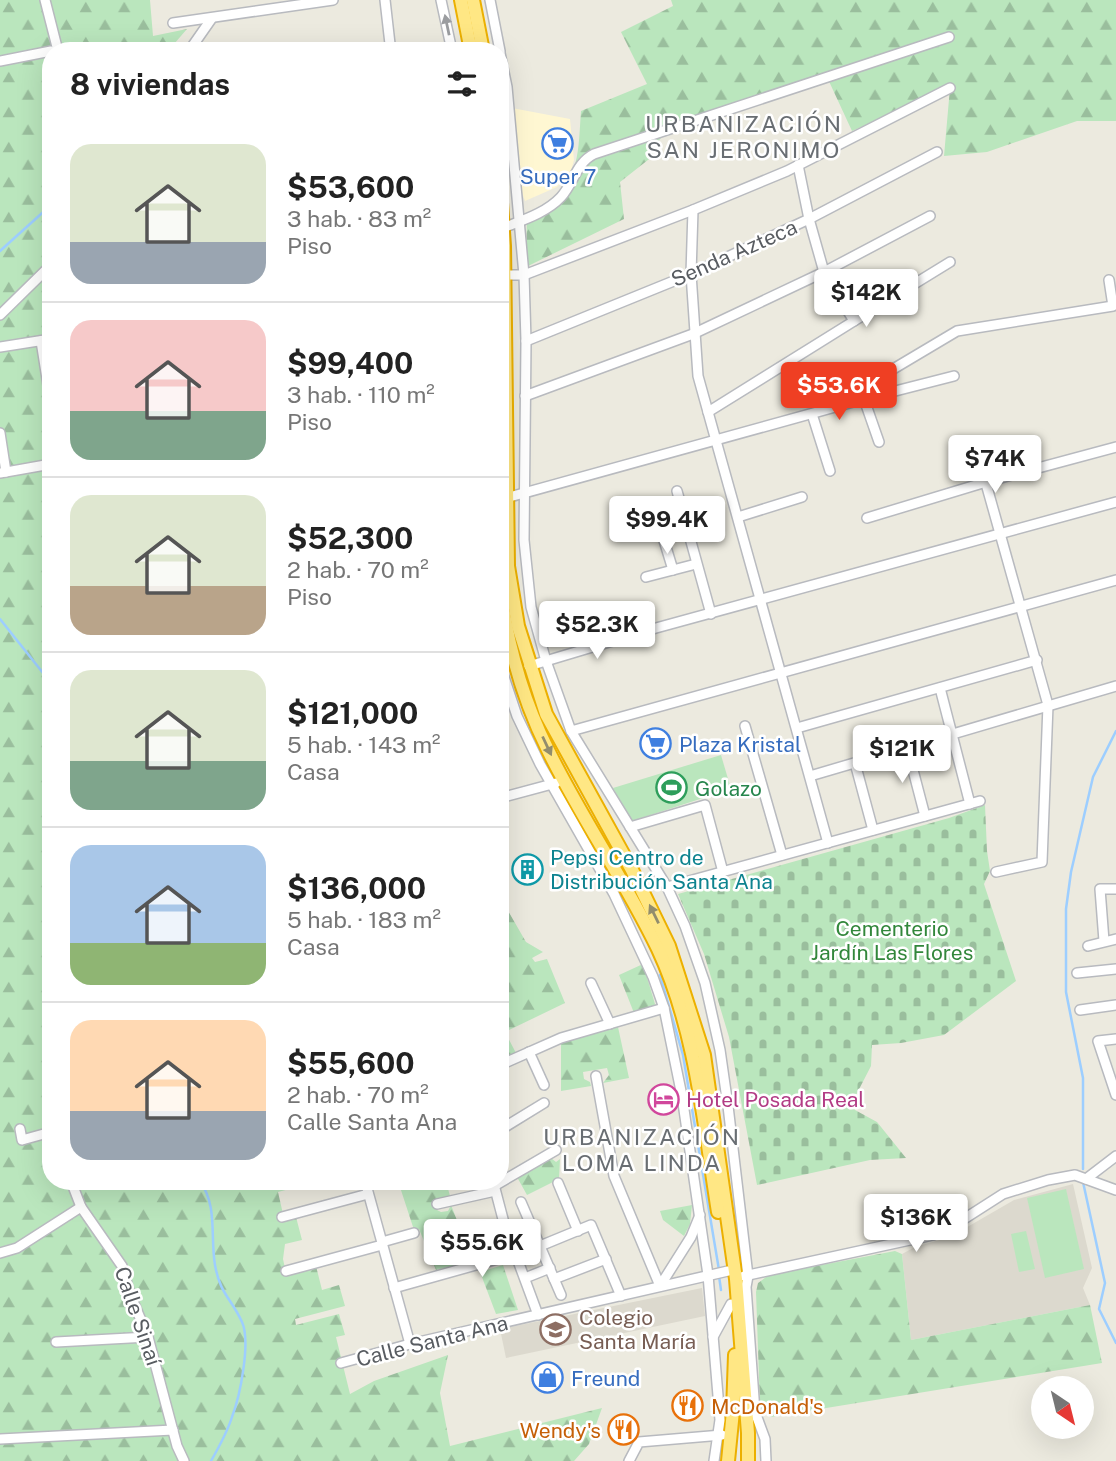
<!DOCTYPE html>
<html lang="es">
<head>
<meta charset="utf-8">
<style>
  body { margin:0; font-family:"Public Sans",sans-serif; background:#f6f6f6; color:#222; height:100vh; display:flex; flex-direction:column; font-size:26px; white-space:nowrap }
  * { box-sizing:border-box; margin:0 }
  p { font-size:23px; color:#767676 }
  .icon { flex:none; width:38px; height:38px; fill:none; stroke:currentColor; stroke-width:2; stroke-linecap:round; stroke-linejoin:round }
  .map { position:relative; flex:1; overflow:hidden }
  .sheet { position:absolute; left:42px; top:42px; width:467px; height:1148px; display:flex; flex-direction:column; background:#fff; border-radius:28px; box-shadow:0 7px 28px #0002 }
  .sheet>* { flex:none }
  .needle { width:46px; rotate:145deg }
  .controls { position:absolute; left:1031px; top:1376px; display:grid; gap:14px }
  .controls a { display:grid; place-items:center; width:63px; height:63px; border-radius:50%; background:#fff; box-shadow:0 7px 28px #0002; font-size:35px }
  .price { position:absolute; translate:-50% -60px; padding:0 16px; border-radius:7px; background:#fff; color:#222; font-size:23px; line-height:46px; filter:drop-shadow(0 2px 4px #0008) }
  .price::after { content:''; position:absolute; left:50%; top:42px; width:21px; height:16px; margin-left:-10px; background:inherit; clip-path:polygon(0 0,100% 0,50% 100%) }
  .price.on { background:#ef3f23; color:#fff }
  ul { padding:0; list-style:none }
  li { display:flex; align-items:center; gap:21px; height:175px; padding:0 28px }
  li+li { border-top:2px solid #e0e0e0 }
  li span { display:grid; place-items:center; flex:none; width:196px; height:140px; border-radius:21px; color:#555 }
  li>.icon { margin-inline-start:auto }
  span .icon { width:84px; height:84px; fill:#fffc; stroke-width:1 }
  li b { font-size:30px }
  h2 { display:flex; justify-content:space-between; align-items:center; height:84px; padding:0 28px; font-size:30px }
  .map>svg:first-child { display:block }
</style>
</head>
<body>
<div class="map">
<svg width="1116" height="1461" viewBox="0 0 1116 1461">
  <defs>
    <pattern id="forest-firs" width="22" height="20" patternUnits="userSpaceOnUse" patternTransform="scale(1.75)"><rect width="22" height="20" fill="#bae6bd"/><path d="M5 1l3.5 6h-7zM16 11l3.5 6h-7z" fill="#9abe9d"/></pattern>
    <pattern id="cemetery-stones" width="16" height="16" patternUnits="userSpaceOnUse" patternTransform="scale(1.75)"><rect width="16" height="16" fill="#bae6bd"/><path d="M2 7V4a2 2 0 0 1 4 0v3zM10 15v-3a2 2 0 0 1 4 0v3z" fill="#9abe9d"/></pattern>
  </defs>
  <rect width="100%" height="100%" fill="#eceadf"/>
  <path fill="#fff7d2" d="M501,106L570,119L574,160L571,171L557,187L525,201L516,176L507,133L501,136Z"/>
  <g fill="#dcd9ce">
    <path d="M1073,1184L1092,1268L1083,1288L1090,1305L911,1340L902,1254L915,1247L950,1237L1014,1200Z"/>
    <path d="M702,1288L705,1316L506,1358L500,1329Z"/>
  </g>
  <g fill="url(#forest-firs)">
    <path d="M0,0H150L153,36L187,29L168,51H51V553L48,554L51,559V1181H296L297,1187L278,1192L283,1214L296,1217L302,1240L285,1244L283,1259L286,1273L316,1266L322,1290L339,1285L345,1306L295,1319L296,1325L339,1314L345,1335L336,1337L350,1394L374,1381L448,1355L440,1393L450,1446L602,1408L589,1444L574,1461H0Z"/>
    <path d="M671,0H1116V121H1077L987,152L944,156L950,88L852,131L827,77L669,129L653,147V156L620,182L624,219L526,267L527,213C535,213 540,209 546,204C581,179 578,150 581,111L647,84L621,32L673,6Z"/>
    <path d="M500,897L526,942L543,952L532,958L535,962L547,959L565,1003L505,1032L516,1053L501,1060Z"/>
    <path d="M643,964L655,1004L654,1006L634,1013L619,975Z"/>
    <path d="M618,1027L629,1078L603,1083L609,1075L607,1068L583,1072L584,1079L590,1082L591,1086L561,1091V1043Z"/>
    <path d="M551,1158L556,1162L560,1159L559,1179L527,1195L517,1177Z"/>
    <path d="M398,1181H446L450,1196L434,1200L435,1209L441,1212L448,1211L451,1205L473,1261L436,1270L419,1229L414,1230Z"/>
    <path d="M692,1205L690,1224L684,1236L663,1220L660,1211Z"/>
    <path d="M895,1251L902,1254L911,1340L1090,1305L1102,1363L771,1417L763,1412L760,1406L756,1292L758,1283L769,1275Z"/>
    <path d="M503,1265L518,1310L496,1314L480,1272Z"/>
  </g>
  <path fill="url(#cemetery-stones)" d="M985,805L987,851L990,871L984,884L1016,981L944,1035L901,1043L872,1045L871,1066L853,1101L855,1110L877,1122L906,1158L870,1160L757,1185L729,1037L704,954L678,894L949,818Z"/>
  <g fill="#bae6bd">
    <path d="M721,755L731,789L632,821L613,788Z"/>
    <path d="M1066,1189L1084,1269L1045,1278L1027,1198Z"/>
    <path d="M1026,1231L1035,1269L1019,1272L1011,1234Z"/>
  </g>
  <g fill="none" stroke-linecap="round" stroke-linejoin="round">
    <g stroke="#9dceff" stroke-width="2.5">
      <path d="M0,251L51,205"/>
      <path d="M0,619L51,683"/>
      <path d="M660,975L683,1055L719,1270"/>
      <path d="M1083,1169V1078L1066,992V909L1071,872L1093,777L1116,731"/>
      <path d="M200,1181C218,1207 210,1236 215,1265C220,1294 231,1298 242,1322C251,1342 240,1396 232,1417C227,1433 219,1447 211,1461"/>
      <path d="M1083,1182L1105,1283L1099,1309L1116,1343"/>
      <path d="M719,1276L721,1290"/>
    </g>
    <defs>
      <g id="minor">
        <path d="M45,0L58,51"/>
        <path d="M385,0L390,44L385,51"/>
        <path d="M441,0L452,51"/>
        <path d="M490,0L500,51"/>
        <path d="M173,23L333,0"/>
        <path d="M189,51L212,18"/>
        <path d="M500,53L507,87L524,275L526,341L524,540L531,607L546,661L571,731L667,887L685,926L705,983L720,1050L728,1106L748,1276L746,1287L755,1412L765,1439L766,1461"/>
        <path d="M0,61L51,51"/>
        <path d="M693,210L691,274L698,376L828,843"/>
        <path d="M503,228C523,220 546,213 561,197C574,183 576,163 594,154L949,37"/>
        <path d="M505,275H524L693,210L787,171L950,88"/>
        <path d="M0,315L51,265"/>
        <path d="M854,321L950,262"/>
        <path d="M41,341L51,404"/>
        <path d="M526,341L691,274L809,219L937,152"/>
        <path d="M0,347L51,339"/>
        <path d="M525,396L693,334L824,272L930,216"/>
        <path d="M708,412L854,321L824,272L809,219L798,165"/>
        <path d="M812,414L830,471"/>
        <path d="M0,433L6,472"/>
        <path d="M879,442L864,399L873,381L957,331L1113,306L1109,280"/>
        <path d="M978,455L1048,705L1042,862L996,872"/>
        <path d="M0,473L51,464"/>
        <path d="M677,491L711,614"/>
        <path d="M506,498L864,399L954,376"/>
        <path d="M655,511L673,570"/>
        <path d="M738,517L802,497"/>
        <path d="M632,518L680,505"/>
        <path d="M867,518L986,482L1116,447"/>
        <path d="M646,577L696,564"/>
        <path d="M500,665L517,716L540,764L614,894L653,977L664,1008L682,1096L708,1275L720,1420L714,1461"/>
        <path d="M529,666L656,628L1116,502"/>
        <path d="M940,688L970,804"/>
        <path d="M745,726L782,855"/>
        <path d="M797,728L1037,660"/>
        <path d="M571,731L1116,580"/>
        <path d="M907,747L925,816"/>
        <path d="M855,763L873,830"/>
        <path d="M810,776L1116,686"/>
        <path d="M500,798L556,783"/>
        <path d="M630,827L705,805L723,872"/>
        <path d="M667,887L980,801"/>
        <path d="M1104,941L1100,889H1116"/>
        <path d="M1088,946L1116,939"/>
        <path d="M1077,973L1116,969"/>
        <path d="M591,983L610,1024"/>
        <path d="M1080,1010L1116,1005"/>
        <path d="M1116,1039L1098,1041L1116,1095"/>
        <path d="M529,1052L544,1085"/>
        <path d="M500,1065L561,1038L664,1008"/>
        <path d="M596,1076L614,1176L660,1286"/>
        <path d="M50,1118L51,1119"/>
        <path d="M20,1129L22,1140L51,1132"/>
        <path d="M500,1130L544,1103"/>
        <path d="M1086,1179L1116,1156"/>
        <path d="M71,1181L81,1207L122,1266L130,1294L148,1337L177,1446L184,1461"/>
        <path d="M365,1181L410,1344"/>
        <path d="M493,1181L504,1223L538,1315"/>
        <path d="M558,1183L578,1231"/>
        <path d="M494,1186L556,1150"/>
        <path d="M521,1202L561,1295"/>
        <path d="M437,1204L495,1191"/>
        <path d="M282,1217L368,1194"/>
        <path d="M382,1242L414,1233"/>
        <path d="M540,1246L591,1225L621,1296"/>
        <path d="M0,1253L17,1248L81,1207"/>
        <path d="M286,1271L382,1245"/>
        <path d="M744,1276L933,1235L953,1226L1003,1194L1048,1180L1075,1175L1116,1190"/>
        <path d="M525,1278L550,1268"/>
        <path d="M554,1279L606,1259"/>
        <path d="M660,1286L691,1237L700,1215"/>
        <path d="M394,1288L515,1254"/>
        <path d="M713,1337L731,1304"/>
        <path d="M56,1342L148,1337"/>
        <path d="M341,1363L410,1344L728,1271"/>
        <path d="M0,1439L173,1430"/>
        <path d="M629,1461L639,1442L722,1435"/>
      </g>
      <g id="highway">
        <path d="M461,0L471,51"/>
        <path d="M473,0L483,51"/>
        <path d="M500,188L504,246L508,566L518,626L546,714L632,870L669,946L704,1055L736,1279L748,1433V1461"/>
        <path d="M500,587C507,642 523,700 548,750C581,818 625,880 658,949C696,1030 704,1125 718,1212"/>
        <path d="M728,1461L733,1411L735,1355"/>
      </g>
    </defs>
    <use href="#minor" stroke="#b8babf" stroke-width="12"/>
    <use href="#highway" stroke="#ecb000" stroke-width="16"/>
    <use href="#minor" stroke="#fff" stroke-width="9"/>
    <use href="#highway" stroke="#ffe784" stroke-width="12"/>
  </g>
  <defs><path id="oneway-solid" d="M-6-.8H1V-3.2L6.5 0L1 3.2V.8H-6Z" transform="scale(1.75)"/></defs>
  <use fill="#9b9da0" href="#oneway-solid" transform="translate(447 25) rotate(-102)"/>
  <g fill="#928d6d">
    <use href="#oneway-solid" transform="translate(547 746) rotate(65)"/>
    <use href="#oneway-solid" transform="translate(654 914) rotate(-116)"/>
  </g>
  <defs>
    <symbol id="supermarket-ring" viewBox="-11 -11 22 22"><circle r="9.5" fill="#fff" stroke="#3f7fe0" stroke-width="1.5"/><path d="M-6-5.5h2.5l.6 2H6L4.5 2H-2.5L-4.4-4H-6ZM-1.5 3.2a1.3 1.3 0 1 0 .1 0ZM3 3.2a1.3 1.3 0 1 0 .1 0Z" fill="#3f7fe0"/></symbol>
    <symbol id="stadium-ring" viewBox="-11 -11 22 22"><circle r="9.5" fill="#fff" stroke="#2e9e5b" stroke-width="1.5"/><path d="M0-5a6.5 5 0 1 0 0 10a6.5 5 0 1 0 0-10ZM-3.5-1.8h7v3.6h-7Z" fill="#2e9e5b"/></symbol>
    <symbol id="building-ring" viewBox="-11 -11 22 22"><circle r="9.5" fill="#fff" stroke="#0f9aa8" stroke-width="1.5"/><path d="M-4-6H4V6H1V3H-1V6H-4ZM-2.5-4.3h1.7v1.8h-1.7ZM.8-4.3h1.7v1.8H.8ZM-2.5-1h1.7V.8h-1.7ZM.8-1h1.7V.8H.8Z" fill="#0f9aa8"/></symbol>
    <symbol id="hotel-ring" viewBox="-11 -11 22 22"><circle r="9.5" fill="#fff" stroke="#d1479c" stroke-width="1.5"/><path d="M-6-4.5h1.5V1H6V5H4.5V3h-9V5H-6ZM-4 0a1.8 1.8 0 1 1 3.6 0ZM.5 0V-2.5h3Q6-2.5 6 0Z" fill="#d1479c"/></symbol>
    <symbol id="school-ring" viewBox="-11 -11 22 22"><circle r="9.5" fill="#fff" stroke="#8d6e63" stroke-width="1.5"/><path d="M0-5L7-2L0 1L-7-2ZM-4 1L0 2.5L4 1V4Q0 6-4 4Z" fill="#8d6e63"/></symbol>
    <symbol id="shop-ring" viewBox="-11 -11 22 22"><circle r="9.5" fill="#fff" stroke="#3f7fe0" stroke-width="1.5"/><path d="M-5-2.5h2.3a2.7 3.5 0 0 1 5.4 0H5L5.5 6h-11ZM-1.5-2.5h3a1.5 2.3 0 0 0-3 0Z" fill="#3f7fe0"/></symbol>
    <symbol id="restaurant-ring" viewBox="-11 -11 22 22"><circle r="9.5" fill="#fff" stroke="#e8710a" stroke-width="1.5"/><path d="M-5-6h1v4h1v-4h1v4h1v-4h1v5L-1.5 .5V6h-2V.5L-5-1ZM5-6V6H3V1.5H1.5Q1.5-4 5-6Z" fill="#e8710a"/></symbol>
  </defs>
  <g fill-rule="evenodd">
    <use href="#supermarket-ring" x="540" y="126" width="35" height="35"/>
    <use href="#supermarket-ring" x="638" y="726" width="35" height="35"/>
    <use href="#stadium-ring" x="654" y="770" width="35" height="35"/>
    <use href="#building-ring" x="510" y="852" width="35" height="35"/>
    <use href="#hotel-ring" x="646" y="1082" width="35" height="35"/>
    <use href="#school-ring" x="538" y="1312" width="35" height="35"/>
    <use href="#shop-ring" x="530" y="1360" width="35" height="35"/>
    <use href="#restaurant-ring" x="670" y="1388" width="35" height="35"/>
    <use href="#restaurant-ring" x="606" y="1412" width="35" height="35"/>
  </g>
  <g text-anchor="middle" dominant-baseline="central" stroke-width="5" stroke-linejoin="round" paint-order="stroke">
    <g font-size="21" fill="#366cbe" stroke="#fff" text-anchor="start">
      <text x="558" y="176" text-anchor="middle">Super 7</text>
      <text x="679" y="744">Plaza Kristal</text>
      <text x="571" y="1378">Freund</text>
    </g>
    <g font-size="21" fill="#585c61" stroke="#fff">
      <text transform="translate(734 253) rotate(-24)">Senda Azteca</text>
      <text transform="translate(138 1316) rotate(71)">Calle Sinaí</text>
      <text transform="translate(432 1341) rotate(-14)">Calle Santa Ana</text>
    </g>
    <g font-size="21" fill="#27864d" stroke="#fff" text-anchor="start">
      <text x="695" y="788">Golazo</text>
    </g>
    <g font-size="21" fill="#0d838f" stroke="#fff" text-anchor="start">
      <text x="550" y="857">Pepsi Centro de<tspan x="550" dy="24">Distribución Santa Ana</tspan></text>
    </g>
    <g font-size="21" fill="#32873b" stroke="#fff">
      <text x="892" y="928">Cementerio<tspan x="892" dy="24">Jardín Las Flores</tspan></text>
    </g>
    <g font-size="21" fill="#b23c85" stroke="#fff" text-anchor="start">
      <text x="686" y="1099">Hotel Posada Real</text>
    </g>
    <g font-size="21" fill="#785e54" stroke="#fff" text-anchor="start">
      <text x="579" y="1317">Colegio<tspan x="579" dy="24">Santa María</tspan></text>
    </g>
    <g font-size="21" fill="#c56008" stroke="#fff" text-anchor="start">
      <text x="711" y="1406">McDonald's</text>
      <text x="601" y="1430" text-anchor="end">Wendy's</text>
    </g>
    <g font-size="23" letter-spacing="2" fill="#696e73" stroke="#fff">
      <text x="744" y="123">URBANIZACIÓN<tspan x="744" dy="26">SAN JERONIMO</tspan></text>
      <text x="642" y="1136">URBANIZACIÓN<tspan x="642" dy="26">LOMA LINDA</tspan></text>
    </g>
  </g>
</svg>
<div class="controls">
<a><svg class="needle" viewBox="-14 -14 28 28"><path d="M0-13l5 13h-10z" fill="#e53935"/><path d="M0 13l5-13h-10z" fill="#767676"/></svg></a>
</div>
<b class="price" style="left:866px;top:329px">$142K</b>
<b class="price on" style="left:839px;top:422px">$53.6K</b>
<b class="price" style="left:995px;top:495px">$74K</b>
<b class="price" style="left:667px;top:556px">$99.4K</b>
<b class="price" style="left:597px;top:661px">$52.3K</b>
<b class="price" style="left:902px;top:785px">$121K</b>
<b class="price" style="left:916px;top:1254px">$136K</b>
<b class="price" style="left:482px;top:1279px">$55.6K</b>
<section class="sheet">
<h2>8 viviendas<svg class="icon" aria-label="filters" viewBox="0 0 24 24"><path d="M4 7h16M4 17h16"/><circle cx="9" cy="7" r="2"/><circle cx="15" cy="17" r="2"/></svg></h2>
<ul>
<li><span style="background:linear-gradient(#dfe7d0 70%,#9aa5b1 0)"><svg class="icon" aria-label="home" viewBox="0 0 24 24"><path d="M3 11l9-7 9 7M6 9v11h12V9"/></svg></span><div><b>$53,600</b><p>3 hab. · 83 m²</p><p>Piso</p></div></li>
<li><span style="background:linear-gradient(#f6c9c9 65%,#7fa58c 0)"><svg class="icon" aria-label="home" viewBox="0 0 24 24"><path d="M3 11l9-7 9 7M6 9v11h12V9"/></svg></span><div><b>$99,400</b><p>3 hab. · 110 m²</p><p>Piso</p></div></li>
<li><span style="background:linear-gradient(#dfe7d0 65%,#b9a48a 0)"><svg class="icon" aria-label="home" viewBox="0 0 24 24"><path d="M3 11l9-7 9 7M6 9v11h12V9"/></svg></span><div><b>$52,300</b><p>2 hab. · 70 m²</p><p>Piso</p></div></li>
<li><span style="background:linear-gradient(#dfe7d0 65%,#7fa58c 0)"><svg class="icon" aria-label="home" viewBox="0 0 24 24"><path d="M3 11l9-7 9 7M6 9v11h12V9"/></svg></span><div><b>$121,000</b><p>5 hab. · 143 m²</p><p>Casa</p></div></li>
<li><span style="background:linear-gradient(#a9c7e8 70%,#8fb573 0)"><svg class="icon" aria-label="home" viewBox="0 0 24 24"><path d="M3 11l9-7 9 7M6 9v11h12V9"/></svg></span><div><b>$136,000</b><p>5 hab. · 183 m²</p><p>Casa</p></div></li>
<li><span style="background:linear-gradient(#ffd9b3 65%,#9aa5b1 0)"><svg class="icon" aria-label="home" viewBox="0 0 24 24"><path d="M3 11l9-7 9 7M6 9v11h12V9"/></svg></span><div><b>$55,600</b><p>2 hab. · 70 m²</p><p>Calle Santa Ana</p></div></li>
</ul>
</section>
</div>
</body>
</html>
